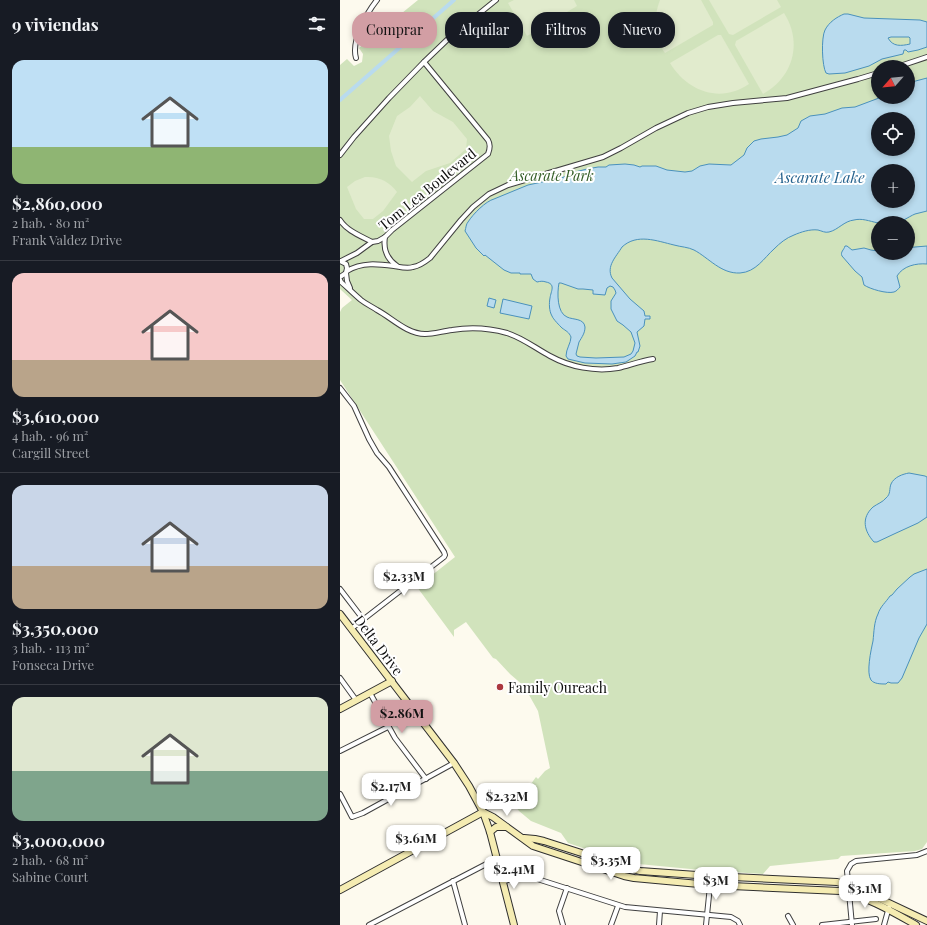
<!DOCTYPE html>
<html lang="es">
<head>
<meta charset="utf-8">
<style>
  body { margin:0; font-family:"Playfair Display",serif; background:#242831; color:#f1f3f6; height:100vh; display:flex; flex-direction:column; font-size:15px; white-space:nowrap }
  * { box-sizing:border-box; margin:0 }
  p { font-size:13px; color:#9ea1a6 }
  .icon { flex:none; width:22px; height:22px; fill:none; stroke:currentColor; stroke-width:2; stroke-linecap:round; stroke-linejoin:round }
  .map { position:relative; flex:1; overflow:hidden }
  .panel { display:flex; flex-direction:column; background:#171b24; width:340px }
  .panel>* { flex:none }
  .top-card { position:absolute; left:12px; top:12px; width:380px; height:36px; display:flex; gap:8px }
  .needle { width:26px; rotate:243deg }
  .controls { position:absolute; left:531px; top:60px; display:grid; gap:8px }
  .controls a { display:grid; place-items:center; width:44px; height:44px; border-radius:50%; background:#171b24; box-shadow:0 2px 6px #0003; font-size:20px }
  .price { position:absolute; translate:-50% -34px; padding:0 9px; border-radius:8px; background:#fff; color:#222; font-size:13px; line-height:26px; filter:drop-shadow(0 1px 2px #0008) }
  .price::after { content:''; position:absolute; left:50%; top:24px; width:12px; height:9px; margin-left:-6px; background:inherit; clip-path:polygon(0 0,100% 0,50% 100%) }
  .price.current { background:#d29ea4; color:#111 }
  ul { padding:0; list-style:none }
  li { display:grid; align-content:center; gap:8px; height:212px; padding:0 12px }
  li+li { border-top:1px solid #363941 }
  li span { display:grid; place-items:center; height:124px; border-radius:12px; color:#555 }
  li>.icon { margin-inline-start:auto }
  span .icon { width:72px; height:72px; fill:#fffc; stroke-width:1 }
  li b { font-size:17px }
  h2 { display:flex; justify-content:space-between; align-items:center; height:48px; padding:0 12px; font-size:17px }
  .chip { padding:0 14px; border-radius:16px; background:#171b24; box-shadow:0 2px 6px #0003; font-size:14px; line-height:36px }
  .chip.current { background:#d29ea4; color:#111 }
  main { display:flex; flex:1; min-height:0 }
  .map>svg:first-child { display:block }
</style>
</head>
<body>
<main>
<section class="panel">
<h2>9 viviendas<svg class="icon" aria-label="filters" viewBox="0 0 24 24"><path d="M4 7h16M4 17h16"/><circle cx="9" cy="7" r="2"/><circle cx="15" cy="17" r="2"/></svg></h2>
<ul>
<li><span style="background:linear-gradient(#bfe0f5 70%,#8fb573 0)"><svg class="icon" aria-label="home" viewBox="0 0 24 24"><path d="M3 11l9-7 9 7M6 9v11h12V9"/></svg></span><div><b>$2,860,000</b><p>2 hab. · 80 m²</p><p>Frank Valdez Drive</p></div></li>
<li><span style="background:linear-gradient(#f6c9c9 70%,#b9a48a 0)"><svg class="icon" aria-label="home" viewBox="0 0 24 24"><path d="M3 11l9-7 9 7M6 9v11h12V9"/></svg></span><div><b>$3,610,000</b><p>4 hab. · 96 m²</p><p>Cargill Street</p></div></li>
<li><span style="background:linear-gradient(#c9d6e8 65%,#b9a48a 0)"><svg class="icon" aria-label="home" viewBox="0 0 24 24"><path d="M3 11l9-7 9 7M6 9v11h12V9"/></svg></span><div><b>$3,350,000</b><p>3 hab. · 113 m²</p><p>Fonseca Drive</p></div></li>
<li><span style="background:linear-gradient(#dfe7d0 60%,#7fa58c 0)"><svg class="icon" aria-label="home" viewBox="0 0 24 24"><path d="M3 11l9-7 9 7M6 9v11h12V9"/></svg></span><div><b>$3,000,000</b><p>2 hab. · 68 m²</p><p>Sabine Court</p></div></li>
</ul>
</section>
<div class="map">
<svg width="587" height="925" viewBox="0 0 587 925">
  <rect width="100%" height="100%" fill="#fdfaee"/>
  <path fill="#d1e3bc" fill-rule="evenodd" d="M78,0H587V842L582,849L575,851L501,856L498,859L430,866L423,874L361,870L288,863L228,843L221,833L191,821L179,811L176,807L177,803L196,777L198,779L205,771L210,768L198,711L184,686L170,674L156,659L153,658L126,622L114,630V637L77,587L115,557L0,380V312L2,308L12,300L0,289V65L7,59L14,66L22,62L23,54L19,48ZM538,67H568V97H538ZM538,119H568V149H538ZM538,171H568V201H538ZM538,223H568V253H538Z"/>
  <g fill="#e1ebcd">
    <path d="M174,0H234L237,6L187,36L168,3Z"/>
    <path d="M320,0H361L373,22V25L325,53C313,37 313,19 320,0Z"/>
    <path d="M369,0H437L441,7L393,35L389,34Z"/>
    <path d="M444,13C463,43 453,77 423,94L395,45L396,41Z"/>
    <path d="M378,35H381L409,84C380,104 347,91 330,63Z"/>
    <path d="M80,96L93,111L113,122L127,139L126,149L110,163L86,171L72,182L56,166L51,151L49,136L57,116L70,107Z"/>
    <path d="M25,177C38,176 49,181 57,192L43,211L33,219H24L16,209L7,187L15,181Z"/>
  </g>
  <g fill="#b9dbee" stroke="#4a91bc" fill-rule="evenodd">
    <path d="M504,14H508L524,18L580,20L587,22V47L578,50L568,52L566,50H564L563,54L542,59L529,66L505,73L489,74L486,73C482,66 481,38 485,30C489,22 497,17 504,14ZM551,37H569L570,38V44C561,46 553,47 548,38Z"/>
    <path d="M587,78V211C583,212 579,213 575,214C568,217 561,223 553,223C548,223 543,223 538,223C529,221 522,218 514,220C504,221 498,230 489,232C485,233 482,231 478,230C470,229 461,232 454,235C446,238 440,243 434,249C424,258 416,272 400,273C381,274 369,258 354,250C348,247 341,247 334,245C317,241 297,233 282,247C276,257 266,266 272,278L290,299L304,311L305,316H310V319H305L304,326L297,332L300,346L298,352H297L295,356L286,362L272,364L245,363L228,359L226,356C226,349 231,343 231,337C229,332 226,331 222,328C220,326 213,319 212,316C209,311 209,303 210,298C211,291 216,284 206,282C203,281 201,281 197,282L193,279L191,274H180V273H171L164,270L145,255L144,256L136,248L125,231C126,228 126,224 128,222C133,214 146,201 154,199L188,185L216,179L224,177L227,174L247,169L258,167H266L269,165L285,164L294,165L300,167L302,166H316L327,170L345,172L352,171L360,166L369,164L391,165L404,155L407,148L414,141L421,139L438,137L447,135L458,128L461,121L470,116L485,114L502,108L515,107L539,98L540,97H568V83ZM538,119H568V149H538ZM538,171H568V201H538ZM219,283H221L238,289H243L253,290V294L265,295L267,288L270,286L273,287L275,290L276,293L271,301V309L277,321L283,325L291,332L295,343L293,351L291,354L284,357L256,358L240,357L237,356L236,354C237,350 238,346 239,342C242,337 245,333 245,327C244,318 233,320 227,317C217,313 217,293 219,283Z"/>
    <path d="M505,246H507L512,250L524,248L531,250L538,251V253H568V248L575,247L587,246V264C576,263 563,266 557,276L560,287C558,289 557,291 554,292C547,294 530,289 524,285L522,277L515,271L502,256C500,252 504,250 505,246Z"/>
    <path d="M149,298L156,300L154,308L147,306Z"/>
    <path d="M163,299L192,306L189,319L160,313Z"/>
    <path d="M569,473L585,476L587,477V517L578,523L554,534L537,542H534C524,531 521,518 533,507C537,504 543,502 546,498C551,494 549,489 551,484C554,477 563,474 569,473Z"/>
    <path d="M587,569V624L579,638L562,678L558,683H551L548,682L546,684C541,684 534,684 531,680C526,673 531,650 533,641C534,632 534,622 538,614C540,607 546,602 550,596L552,595L557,589L570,577L574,574Z"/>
  </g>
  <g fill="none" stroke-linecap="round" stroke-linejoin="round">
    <path stroke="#b9dbee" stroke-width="4" d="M0,100L114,0"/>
    <defs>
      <g id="street">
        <path d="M16,58C11,41 26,14 37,0"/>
        <path d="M557,67L587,57"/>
        <path d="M0,155L14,137L49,98L84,62L109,38L156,0"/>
        <path d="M0,220C7,231 21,236 32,242"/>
        <path d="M45,237C43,249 47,259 57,266"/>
        <path d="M1,261L17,253L32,242L38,241L45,237L52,230L148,154C150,149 151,145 148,140L84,62"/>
        <path d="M7,271C22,262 38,264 54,266C60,267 67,269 73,267C80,266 85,262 90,258L121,220L133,207L149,194L168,185L263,157L281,148L316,128L348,113L368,107L393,103L447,98L518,79L538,73"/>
        <path d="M6,273L7,281L10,288"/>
        <path d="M0,277L6,273L7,268L6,264L0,261"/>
        <path d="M0,280L1,282C8,288 14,294 21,300C26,304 31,306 37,310C52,318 67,334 85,334C94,334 103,331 112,330C130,327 149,328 167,333C183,338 195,348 210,356C230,367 255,372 278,368C290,365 301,361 313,359"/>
        <path d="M0,388L14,406L29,439L37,453L49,467L104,552L105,555L104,557L11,629"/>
        <path d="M0,589L23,619"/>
        <path d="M0,678L16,700"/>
        <path d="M30,693L55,738L86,779"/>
        <path d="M0,751L48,727"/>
        <path d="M0,794L12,817L23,813L114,763"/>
        <path d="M113,881L125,925"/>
        <path d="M162,882L181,876H188L285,907L391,917L398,921L400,925"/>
        <path d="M448,916L453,925"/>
        <path d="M29,925L156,859"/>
        <path d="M223,925L219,911L227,888"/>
        <path d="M271,925L278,906"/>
        <path d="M319,925L320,911"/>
        <path d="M366,925L371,876"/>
        <path d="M482,925L536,919"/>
        <path d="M512,925L507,871L511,864L516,861L577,855L587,851"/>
        <path d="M544,925L549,907"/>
      </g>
      <g id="secondary">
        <path d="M0,614L114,763L129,786L143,812L150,832L174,925"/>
        <path d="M0,709L52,681"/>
        <path d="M143,812L153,817L193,846L284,876L294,878L370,885L500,891C526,896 553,912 576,925"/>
        <path d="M150,832L156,827H166"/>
        <path d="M184,838L195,839L204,841L282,866L300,871L371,876L497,882L515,887L587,921"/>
        <path d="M0,890L143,812"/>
      </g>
    </defs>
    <use href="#street" stroke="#404040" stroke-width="6"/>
    <use href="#secondary" stroke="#2f2f2f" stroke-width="8"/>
    <use href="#street" stroke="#fff" stroke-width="4"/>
    <use href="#secondary" stroke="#f5ecb2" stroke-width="6"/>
  </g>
  <circle fill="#ab373f" stroke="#fff" stroke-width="1.5" cx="160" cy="687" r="4"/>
  <g text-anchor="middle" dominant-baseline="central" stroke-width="4" stroke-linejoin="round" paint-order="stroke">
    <g font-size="14" font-style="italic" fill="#325c25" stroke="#fff">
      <text x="212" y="175">Ascarate Park</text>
    </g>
    <g font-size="14" fill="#0d0d0d" stroke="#fff">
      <text transform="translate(87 189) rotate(-39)">Tom Lea Boulevard</text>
      <text transform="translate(39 645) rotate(53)">Delta Drive</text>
    </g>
    <g font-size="14" fill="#0d0d0d" stroke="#fff" text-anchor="start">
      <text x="168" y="687">Family Oureach</text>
    </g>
    <g font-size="15" font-style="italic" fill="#26638e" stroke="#fff">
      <text x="480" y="177">Ascarate Lake</text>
    </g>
  </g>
</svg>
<div class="controls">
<a><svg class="needle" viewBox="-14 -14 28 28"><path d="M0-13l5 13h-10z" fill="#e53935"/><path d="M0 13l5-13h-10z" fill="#9ea1a6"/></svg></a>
<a><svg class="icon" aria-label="locate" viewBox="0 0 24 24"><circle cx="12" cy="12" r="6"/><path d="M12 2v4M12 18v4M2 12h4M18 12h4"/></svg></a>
<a>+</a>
<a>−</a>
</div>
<b class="price" style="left:64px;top:597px">$2.33M</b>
<b class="price current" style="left:62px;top:734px">$2.86M</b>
<b class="price" style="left:51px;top:807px">$2.17M</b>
<b class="price" style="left:167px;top:817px">$2.32M</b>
<b class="price" style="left:76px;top:859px">$3.61M</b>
<b class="price" style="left:271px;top:881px">$3.35M</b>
<b class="price" style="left:174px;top:890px">$2.41M</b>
<b class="price" style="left:376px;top:901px">$3M</b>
<b class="price" style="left:525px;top:909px">$3.1M</b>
<div class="top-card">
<a class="chip current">Comprar</a>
<a class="chip">Alquilar</a>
<a class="chip">Filtros</a>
<a class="chip">Nuevo</a>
</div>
</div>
</main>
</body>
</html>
